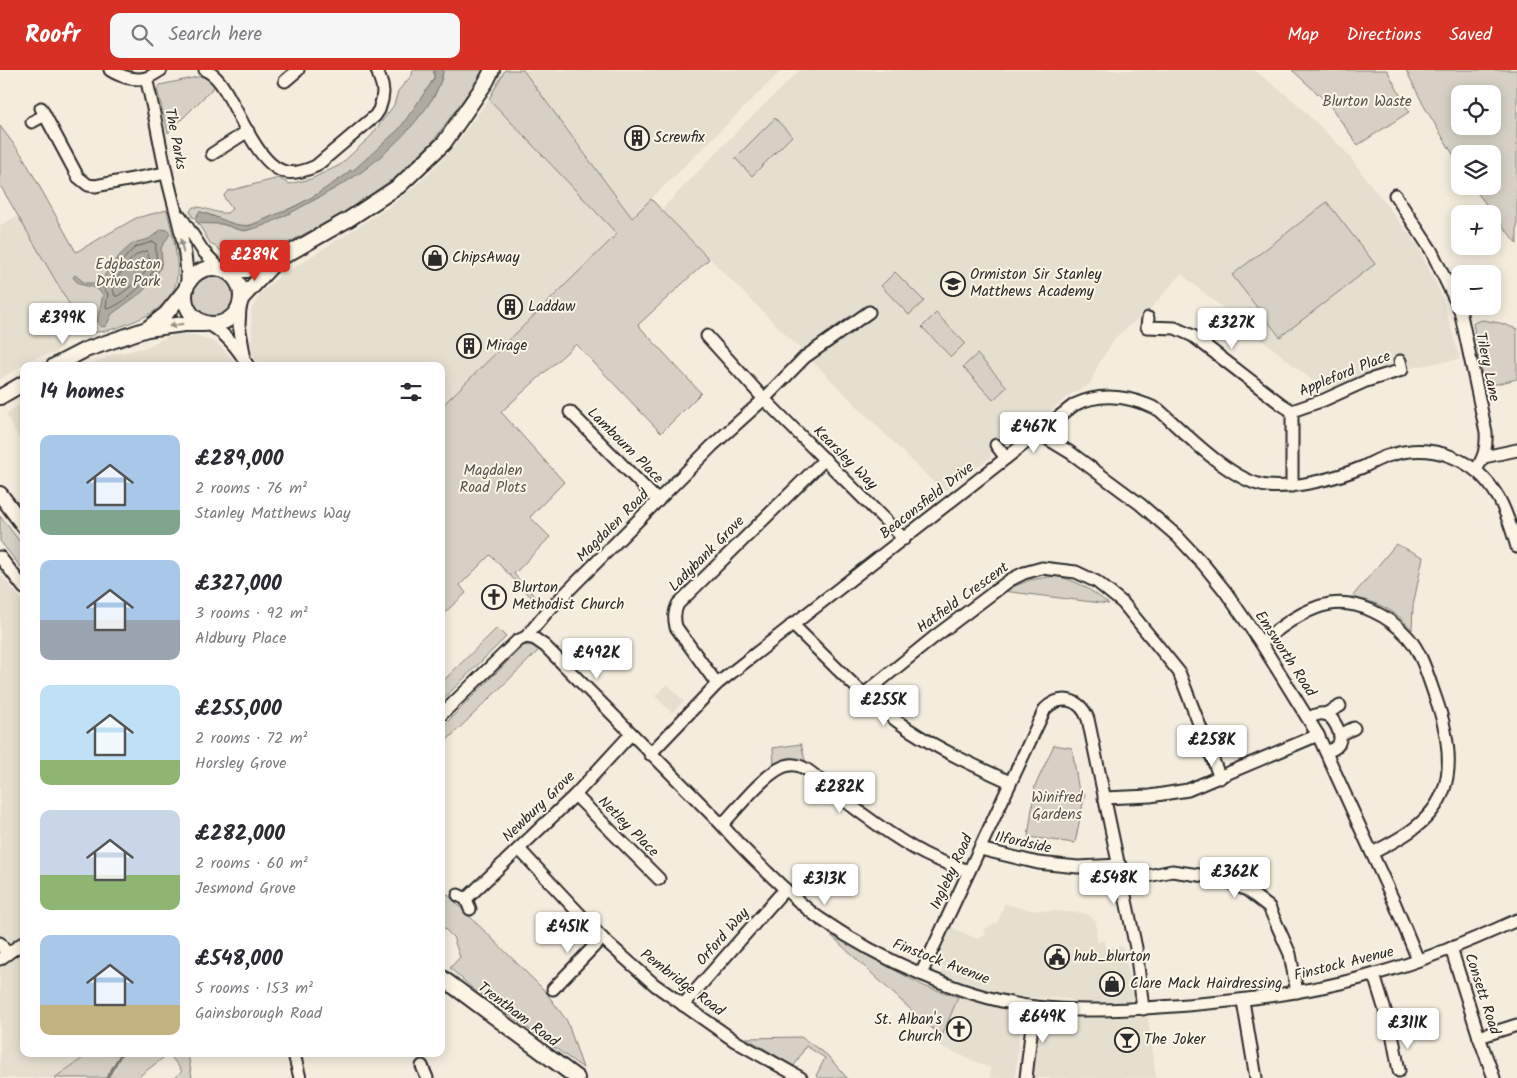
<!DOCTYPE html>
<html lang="en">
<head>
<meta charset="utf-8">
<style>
  body { margin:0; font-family:Kalam,sans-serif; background:#f7f7f7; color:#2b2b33; height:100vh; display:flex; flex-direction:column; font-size:19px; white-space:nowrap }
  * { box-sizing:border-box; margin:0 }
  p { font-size:16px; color:#7c7c81 }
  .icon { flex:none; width:28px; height:28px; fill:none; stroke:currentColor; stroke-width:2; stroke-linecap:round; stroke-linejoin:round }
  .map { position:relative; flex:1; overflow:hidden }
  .details { position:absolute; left:20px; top:292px; width:425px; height:695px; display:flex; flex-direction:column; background:#fff; border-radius:10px; box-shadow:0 2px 12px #0003 }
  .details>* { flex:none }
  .tools { position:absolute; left:1451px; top:15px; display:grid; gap:10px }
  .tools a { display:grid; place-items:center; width:50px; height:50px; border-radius:10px; background:#fff; box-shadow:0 2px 12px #0003; font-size:25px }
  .price { position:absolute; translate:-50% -42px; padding:0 11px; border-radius:5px; background:#fff; color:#222; font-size:16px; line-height:32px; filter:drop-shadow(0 1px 2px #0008) }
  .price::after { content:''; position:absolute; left:50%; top:30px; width:15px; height:11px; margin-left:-8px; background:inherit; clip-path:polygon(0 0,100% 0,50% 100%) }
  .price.on { background:#d93025; color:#fff }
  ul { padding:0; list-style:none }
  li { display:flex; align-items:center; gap:15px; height:125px; padding:0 20px }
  li span { display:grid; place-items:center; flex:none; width:140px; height:100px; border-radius:10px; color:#555 }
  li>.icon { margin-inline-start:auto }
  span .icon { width:60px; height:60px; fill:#fffc; stroke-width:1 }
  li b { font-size:21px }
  h2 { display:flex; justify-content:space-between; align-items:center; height:60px; padding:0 20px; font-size:21px }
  header { display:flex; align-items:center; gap:30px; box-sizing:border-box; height:70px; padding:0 25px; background:#d93025; color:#fff }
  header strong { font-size:24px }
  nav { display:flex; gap:28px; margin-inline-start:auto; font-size:18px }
  .search { width:350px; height:45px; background:#f7f7f7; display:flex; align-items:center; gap:12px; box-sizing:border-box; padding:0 18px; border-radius:10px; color:#7c7c81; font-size:19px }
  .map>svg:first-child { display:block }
</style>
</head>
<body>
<header>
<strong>Roofr</strong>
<div class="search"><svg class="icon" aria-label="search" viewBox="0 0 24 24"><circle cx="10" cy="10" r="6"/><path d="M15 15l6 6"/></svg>Search here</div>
<nav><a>Map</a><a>Directions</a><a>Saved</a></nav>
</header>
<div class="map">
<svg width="1517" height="1008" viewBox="0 0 1517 1008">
  <rect width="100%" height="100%" fill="#f4edde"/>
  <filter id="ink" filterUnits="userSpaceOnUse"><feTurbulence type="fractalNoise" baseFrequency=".02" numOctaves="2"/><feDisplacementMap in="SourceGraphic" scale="10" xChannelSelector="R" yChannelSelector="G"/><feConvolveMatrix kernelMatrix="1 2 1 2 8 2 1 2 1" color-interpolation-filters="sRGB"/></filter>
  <g filter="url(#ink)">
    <g fill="#e5dfd0">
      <path d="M523,0H782L632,148Z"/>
      <path d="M800,0H1254L1293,30L1345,81L1418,176L1441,224L1460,289L1408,298L1405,284L1392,288L1388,296L1324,320L1181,204L1152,237L1116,267L1098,295L1090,314L1070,325L1011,372L1002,371L990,379L991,387L943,422L661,140L743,55Z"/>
      <path d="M489,29L618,164L441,337V296H258L253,286L250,270L252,269L251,240L261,223L276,209L389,137L428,105L454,76Z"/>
      <path d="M18,146L82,256L68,266L56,283L36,287L0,309V155Z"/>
      <path d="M178,264L196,265L216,273L227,283L238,296H87L111,285L147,277L162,269Z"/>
      <path d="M24,331V378L6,344Z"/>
      <path d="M0,503L24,533V984H89L54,1008H0Z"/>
      <path d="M667,614L684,631L672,643L655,626Z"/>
      <path d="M1004,834L1030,840L1086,843L1096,851L1097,872L1104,871L1105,878L1123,877L1133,926L1131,930L1126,932L1076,933L1070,929L1010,927L943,905L942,899L936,892L951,857L977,869L986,865L984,859L998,852Z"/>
      <path d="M958,927L1022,945L1015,1008H990V998L938,975Z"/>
      <path d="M1047,946L1088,948L1148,947L1156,1008H1031L1038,951Z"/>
    </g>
    <g fill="#d6d1c4" stroke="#807e78" fill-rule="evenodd">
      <path d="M413,0H434V8C424,24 412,45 399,59C364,97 317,129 268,148C262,150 256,154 250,155C233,159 216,144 199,142L196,148L192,147L190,141L193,137C205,136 214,144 227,143L232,139L225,129L224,125L228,121L279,108L289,114L311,109L340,95L371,66L394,35L398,21L412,5Z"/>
      <path d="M443,0H483L471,19L433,71L396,107L344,143L280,177L250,186H234L223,182L210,173L198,153L221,154L245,161L284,146L321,126L361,102L434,27L442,8Z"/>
      <path d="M505,0H523L632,148L651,129L709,189L638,255L701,323L661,363L576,274L501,342L564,412L530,447L550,467L514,504L542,534L540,536L490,485L460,515L466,523L441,546V337L617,164L489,29Z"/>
      <path d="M1292,0H1387L1409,42L1358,75L1328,33Z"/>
      <path d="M1406,0H1517V174L1472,116H1492V84H1460V96L1424,36ZM1460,24H1492V56H1460Z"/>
      <path d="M202,6L207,7L215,16L168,63L157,19L160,15Z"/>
      <path d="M775,48L792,66L752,106L735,88Z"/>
      <path d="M0,56L22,85L76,182L136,148L167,140C171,159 182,197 175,216C172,226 162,236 153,242C141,249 101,267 88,261C85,260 84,258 82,256L0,115Z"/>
      <path d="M1327,132L1375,194L1280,267L1232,205Z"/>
      <path d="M895,202L924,231L909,245L881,216Z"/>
      <circle cx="213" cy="226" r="23"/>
      <path d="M936,243L965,273L951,287L922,257Z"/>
      <path d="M1482,250L1500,253L1517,259V309L1484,317L1473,253Z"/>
      <path d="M977,284L1007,317L993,330L963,297Z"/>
      <path d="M0,446L24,477V501L0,471Z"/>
      <path d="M1396,474L1423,487L1413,536L1412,560C1396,540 1376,531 1351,528Z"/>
      <path d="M1055,506C1077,510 1091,520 1109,534L1003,521L1030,510Z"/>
      <path d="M497,558L506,567L441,631V613Z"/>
      <path d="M530,575L540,579L441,676V658L523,576Z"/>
      <path d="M801,674L806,694C792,686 787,685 774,696L773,678Z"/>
      <path d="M1054,675L1072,678L1079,722L1085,723L1075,773L1028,767L1035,716Z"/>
      <path d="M441,818L545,921L567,951L583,998L472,918L450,898L460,887L453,867L441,855Z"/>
      <path d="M824,859L867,885L924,916L958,927L942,966L923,951Z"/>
      <path d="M801,967L827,985L847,1008H820L816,1006L825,988L806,976L794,996L746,968Z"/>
      <path d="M89,984H168L137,1008H54Z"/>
      <path d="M169,984H188L192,1008H174L182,1001Z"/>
    </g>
    <g fill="#afaaa0" stroke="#7a7771">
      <path d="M434,0H443V2C438,36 388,83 360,103C339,117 316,129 294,141C280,148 264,157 248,160C239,162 231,156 222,154C214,153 204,155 196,152V148L199,142H202L234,154L249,156L294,137L314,126L347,104L350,100L352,101L356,98L400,58L434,9Z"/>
      <path d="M162,159L168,160L170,164L161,178L162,191L160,199L154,209L142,222L112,244L106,256L101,257L97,251L103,225C103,224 97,219 97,219C87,214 80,218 73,207L75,205L85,213H96L102,209L120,185L133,173L149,169Z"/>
    </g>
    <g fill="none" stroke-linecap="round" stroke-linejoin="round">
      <g stroke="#605e5a" stroke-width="1">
        <path d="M153,172L156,174C155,182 158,190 155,198C149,211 120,237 107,239L106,237L108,224L103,217L118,196L130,182L136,177Z"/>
        <path d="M147,181L150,191C147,206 130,217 118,226H115L112,216C121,204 130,183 147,181Z"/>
      </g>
      <path stroke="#7a7771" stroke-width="2.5" d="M107,1008L121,984"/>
      <defs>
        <g id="minor">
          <path d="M110,0C119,6 134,11 146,8C151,7 157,2 161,0"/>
          <path d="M205,0C218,6 224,18 230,29C242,50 261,97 286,102C296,104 307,100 316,96L375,46L379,40L382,30L383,22L382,15L377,0"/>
          <path d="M146,8C154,39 159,71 166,102C174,139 188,177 187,215"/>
          <path d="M285,11L298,0"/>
          <path d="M41,38L78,107L88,115L95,116L166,103"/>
          <path d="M32,52L45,45"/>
          <path d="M212,84L248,61"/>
          <path d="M1395,125L1431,180L1460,240L1486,362C1487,378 1484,387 1476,400"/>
          <path d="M181,147L203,181L220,199"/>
          <path d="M240,237L239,255L244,284"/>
          <path d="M1148,248L1147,257L1175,258L1193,266L1281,334L1292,341"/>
          <path d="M210,255C226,264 239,280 248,296"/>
          <path d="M707,266L764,329L904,469"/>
          <path d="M1292,341L1324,330L1366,311L1402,300L1400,291"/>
          <path d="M570,342L658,431"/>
          <path d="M1038,363L1071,383L1140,434L1177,466L1204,495L1225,521L1261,573L1318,665L1395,834L1418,890"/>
          <path d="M996,375L1006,388"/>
          <path d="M1484,387L1517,380"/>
          <path d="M1292,416V341"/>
          <path d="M0,487L24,518"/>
          <path d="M792,554C829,590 865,630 908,659C940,680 975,696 1010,712"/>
          <path d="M526,567L535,569L545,576L722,755C736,772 752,787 767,802C784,818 801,835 819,848C879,889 962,928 1035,937C1085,943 1136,939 1187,935C1250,930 1314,922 1375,904C1424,891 1471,871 1517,850"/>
          <path d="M1261,573C1280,557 1305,538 1330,534C1359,530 1389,546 1408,567C1422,583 1428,607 1435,626C1445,654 1454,690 1444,719C1433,752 1400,769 1372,783"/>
          <path d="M717,614L676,557C674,548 674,542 678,534L825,389"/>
          <path d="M864,624L933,568L1010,510L1024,503L1042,498L1076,502L1097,512L1123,533L1179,602L1220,708"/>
          <path d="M1325,644L1340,636"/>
          <path d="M441,645L517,571L526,567L547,542L712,376L764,329L805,287L869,242"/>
          <path d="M1309,648C1313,646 1318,643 1324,644C1333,645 1343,665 1339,673C1337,678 1331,680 1326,682"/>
          <path d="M1340,665L1354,658"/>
          <path d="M650,684L717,614L1074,335C1102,321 1133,327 1159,340C1185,363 1232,412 1267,416C1295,419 1337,408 1363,397C1372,393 1381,387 1391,385C1433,372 1476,389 1498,427C1507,442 1512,461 1517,477"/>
          <path d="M575,725L659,809"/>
          <path d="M1104,728L1150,726L1188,720L1318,665"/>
          <path d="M722,755C737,739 769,697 790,695C805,693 820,711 831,720C859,742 901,774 933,788C945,793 957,797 969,801"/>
          <path d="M519,779L602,868L655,915L735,971L801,1008"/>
          <path d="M980,779L1038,793L1078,797L1120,795"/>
          <path d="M1123,811L1172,801L1219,808L1247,820L1269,837L1290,884L1297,922"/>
          <path d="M458,825L466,829L470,839"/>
          <path d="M466,829L575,725L631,664"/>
          <path d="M0,873L7,884"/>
          <path d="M1451,878L1479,967L1494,1008"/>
          <path d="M0,889L24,872"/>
          <path d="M921,904L1045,639C1060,624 1080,628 1088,649L1136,878L1143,939"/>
          <path d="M1374,905L1392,963L1399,1001"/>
          <path d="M553,919L602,868"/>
          <path d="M1243,931L1256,1008"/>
          <path d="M683,935L785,819"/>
          <path d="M1479,967L1517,955"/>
          <path d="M294,984L300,1008"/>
          <path d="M422,996L427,1008"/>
          <path d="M1026,1008L1034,937"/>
        </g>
        <g id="major">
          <circle cx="213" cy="226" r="28"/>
          <path d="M226,201L246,200L279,189L349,149L399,116L444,73L486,12L492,0"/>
          <path d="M241,229L276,191"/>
          <path d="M147,259L166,244L186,219"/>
          <path d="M54,296L85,280L147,259L184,254H205"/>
          <path d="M0,327L24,313"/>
          <path d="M0,424L24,456"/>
          <path d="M441,907L577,1008"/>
        </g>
      </defs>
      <use href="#minor" stroke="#2b2b2b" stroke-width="15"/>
      <use href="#major" stroke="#2b2b2b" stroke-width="18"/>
      <use href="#minor" stroke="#fcf5e5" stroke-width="11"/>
      <use href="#major" stroke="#fcf5e5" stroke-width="14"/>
    </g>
    <defs><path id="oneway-solid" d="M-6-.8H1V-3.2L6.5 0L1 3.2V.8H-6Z" transform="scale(1.25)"/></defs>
    <g fill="#949088">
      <use href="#oneway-solid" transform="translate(182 176) rotate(-100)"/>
      <use href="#oneway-solid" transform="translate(176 255) rotate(170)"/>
    </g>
  </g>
  <defs>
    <symbol id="building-ring" viewBox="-11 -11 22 22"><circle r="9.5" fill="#fcf5e5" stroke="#2b2b2b" stroke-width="1.5"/><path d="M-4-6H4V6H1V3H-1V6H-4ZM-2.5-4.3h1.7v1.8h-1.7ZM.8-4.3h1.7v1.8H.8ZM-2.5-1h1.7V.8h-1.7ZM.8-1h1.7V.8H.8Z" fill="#2b2b2b"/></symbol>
    <symbol id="shop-ring" viewBox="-11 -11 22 22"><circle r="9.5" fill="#fcf5e5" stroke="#2b2b2b" stroke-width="1.5"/><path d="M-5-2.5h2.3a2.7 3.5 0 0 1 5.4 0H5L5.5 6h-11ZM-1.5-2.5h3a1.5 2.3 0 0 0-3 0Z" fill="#2b2b2b"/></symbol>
    <symbol id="school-ring" viewBox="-11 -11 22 22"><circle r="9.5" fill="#fcf5e5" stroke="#2b2b2b" stroke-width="1.5"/><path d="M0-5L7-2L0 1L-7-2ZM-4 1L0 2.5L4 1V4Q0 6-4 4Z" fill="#2b2b2b"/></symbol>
    <symbol id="church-ring" viewBox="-11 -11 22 22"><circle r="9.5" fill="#fcf5e5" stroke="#2b2b2b" stroke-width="1.5"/><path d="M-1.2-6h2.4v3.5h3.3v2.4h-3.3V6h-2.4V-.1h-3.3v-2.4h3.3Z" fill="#2b2b2b"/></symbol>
    <symbol id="civic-ring" viewBox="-11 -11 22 22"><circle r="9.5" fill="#fcf5e5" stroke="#2b2b2b" stroke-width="1.5"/><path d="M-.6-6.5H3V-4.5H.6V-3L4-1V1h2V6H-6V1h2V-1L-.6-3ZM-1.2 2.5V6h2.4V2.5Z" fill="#2b2b2b"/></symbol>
    <symbol id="bar-ring" viewBox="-11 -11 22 22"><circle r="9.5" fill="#fcf5e5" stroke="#2b2b2b" stroke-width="1.5"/><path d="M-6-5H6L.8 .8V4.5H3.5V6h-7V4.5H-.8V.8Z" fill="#2b2b2b"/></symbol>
  </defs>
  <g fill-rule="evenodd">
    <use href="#building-ring" x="623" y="54" width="28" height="28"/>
    <use href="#shop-ring" x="421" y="174" width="28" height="28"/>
    <use href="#school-ring" x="939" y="200" width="28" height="28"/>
    <use href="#building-ring" x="496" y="223" width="28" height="28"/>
    <use href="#building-ring" x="455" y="262" width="28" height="28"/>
    <use href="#church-ring" x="480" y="513" width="28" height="28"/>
    <use href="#civic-ring" x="1043" y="873" width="28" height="28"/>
    <use href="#shop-ring" x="1098" y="900" width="28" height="28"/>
    <use href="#church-ring" x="945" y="945" width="28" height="28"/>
    <use href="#bar-ring" x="1113" y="956" width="28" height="28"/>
  </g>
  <g text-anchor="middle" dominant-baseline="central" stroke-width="4" stroke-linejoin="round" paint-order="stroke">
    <g font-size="15" fill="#565451" stroke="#fcf5e5">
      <text x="1367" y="32">Blurton Waste</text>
      <text x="128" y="195">Edgbaston<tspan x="128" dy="17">Drive Park</tspan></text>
      <text x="493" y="401">Magdalen<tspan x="493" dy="17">Road Plots</tspan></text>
      <text x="1057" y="728">Winifred<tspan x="1057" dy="17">Gardens</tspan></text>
    </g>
    <g font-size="15" fill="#2b2b2b" stroke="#fcf5e5" text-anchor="start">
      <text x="654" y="68">Screwfix</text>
      <text x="452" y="188">ChipsAway</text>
      <text x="970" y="205">Ormiston Sir Stanley<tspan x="970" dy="17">Matthews Academy</tspan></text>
      <text x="528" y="237">Laddaw</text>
      <text x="486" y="276">Mirage</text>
      <text x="512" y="518">Blurton<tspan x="512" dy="17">Methodist Church</tspan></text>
      <text x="1074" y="887">hub_blurton</text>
      <text x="1130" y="914">Clare Mack Hairdressing</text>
      <text x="942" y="950" text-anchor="end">St. Alban's<tspan x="942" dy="17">Church</tspan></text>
      <text x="1144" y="970">The Joker</text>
    </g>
    <g font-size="15" fill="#2b2b2b" stroke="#fcf5e5">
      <text transform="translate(175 69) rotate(79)">The Parks</text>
      <text transform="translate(1487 297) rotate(78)">Tilery Lane</text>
      <text transform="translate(1345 304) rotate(-22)">Appleford Place</text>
      <text transform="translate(625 376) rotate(45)">Lambourn Place</text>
      <text transform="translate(845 388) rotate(45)">Kearsley Way</text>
      <text transform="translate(927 431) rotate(-38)">Beaconsfield Drive</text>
      <text transform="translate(613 456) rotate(-45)">Magdalen Road</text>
      <text transform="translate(707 484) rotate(-45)">Ladybank Grove</text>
      <text transform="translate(963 528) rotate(-36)">Hatfield Crescent</text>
      <text transform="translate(1285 584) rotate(57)">Emsworth Road</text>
      <text transform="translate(539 737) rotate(-44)">Newbury Grove</text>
      <text transform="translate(628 757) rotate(45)">Netley Place</text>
      <text transform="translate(1023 773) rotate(12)">Ilfordside</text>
      <text transform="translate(952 802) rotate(-65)">Ingleby Road</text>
      <text transform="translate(723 867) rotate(-49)">Orford Way</text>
      <text transform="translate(941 892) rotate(21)">Finstock Avenue</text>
      <text transform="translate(1344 894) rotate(-14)">Finstock Avenue</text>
      <text transform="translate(682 913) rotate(37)">Pembridge Road</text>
      <text transform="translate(1482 924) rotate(72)">Consett Road</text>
      <text transform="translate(518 945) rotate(37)">Trentham Road</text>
    </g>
  </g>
</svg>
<div class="tools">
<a><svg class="icon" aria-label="locate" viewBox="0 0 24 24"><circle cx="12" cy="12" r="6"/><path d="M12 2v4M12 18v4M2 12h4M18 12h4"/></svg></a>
<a><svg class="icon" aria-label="layers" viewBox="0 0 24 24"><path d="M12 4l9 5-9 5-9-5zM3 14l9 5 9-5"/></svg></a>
<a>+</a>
<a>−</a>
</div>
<b class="price on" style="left:255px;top:212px">£289K</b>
<b class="price" style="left:63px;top:275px">£399K</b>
<b class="price" style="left:1232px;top:280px">£327K</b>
<b class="price" style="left:1034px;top:384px">£467K</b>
<b class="price" style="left:597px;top:610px">£492K</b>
<b class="price" style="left:884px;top:657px">£255K</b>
<b class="price" style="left:1212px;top:697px">£258K</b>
<b class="price" style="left:840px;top:744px">£282K</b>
<b class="price" style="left:1235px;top:829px">£362K</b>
<b class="price" style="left:1114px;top:835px">£548K</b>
<b class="price" style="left:825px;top:836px">£313K</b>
<b class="price" style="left:568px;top:884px">£451K</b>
<b class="price" style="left:1043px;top:974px">£649K</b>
<b class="price" style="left:1408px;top:980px">£311K</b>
<section class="details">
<h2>14 homes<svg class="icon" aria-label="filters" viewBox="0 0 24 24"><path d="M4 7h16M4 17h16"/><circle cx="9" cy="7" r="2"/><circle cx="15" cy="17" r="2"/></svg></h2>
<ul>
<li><span style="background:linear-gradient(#a9c7e8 75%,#7fa58c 0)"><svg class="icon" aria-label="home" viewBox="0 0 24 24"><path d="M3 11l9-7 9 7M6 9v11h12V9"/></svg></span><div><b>£289,000</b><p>2 rooms · 76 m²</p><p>Stanley Matthews Way</p></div></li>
<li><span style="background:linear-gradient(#a9c7e8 60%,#9aa5b1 0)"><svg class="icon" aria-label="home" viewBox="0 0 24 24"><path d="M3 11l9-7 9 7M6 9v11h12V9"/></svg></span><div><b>£327,000</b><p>3 rooms · 92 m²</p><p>Aldbury Place</p></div></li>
<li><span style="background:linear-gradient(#bfe0f5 75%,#8fb573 0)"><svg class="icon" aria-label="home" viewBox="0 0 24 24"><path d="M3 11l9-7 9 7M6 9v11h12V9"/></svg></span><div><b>£255,000</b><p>2 rooms · 72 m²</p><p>Horsley Grove</p></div></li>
<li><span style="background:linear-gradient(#c9d6e8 65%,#8fb573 0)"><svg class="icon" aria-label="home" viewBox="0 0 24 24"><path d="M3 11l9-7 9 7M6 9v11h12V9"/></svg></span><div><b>£282,000</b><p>2 rooms · 60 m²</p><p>Jesmond Grove</p></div></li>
<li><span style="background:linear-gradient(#a9c7e8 70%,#c2b280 0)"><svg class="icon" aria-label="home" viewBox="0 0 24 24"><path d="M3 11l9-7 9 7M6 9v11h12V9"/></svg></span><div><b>£548,000</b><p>5 rooms · 153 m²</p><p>Gainsborough Road</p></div></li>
</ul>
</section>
</div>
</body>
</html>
